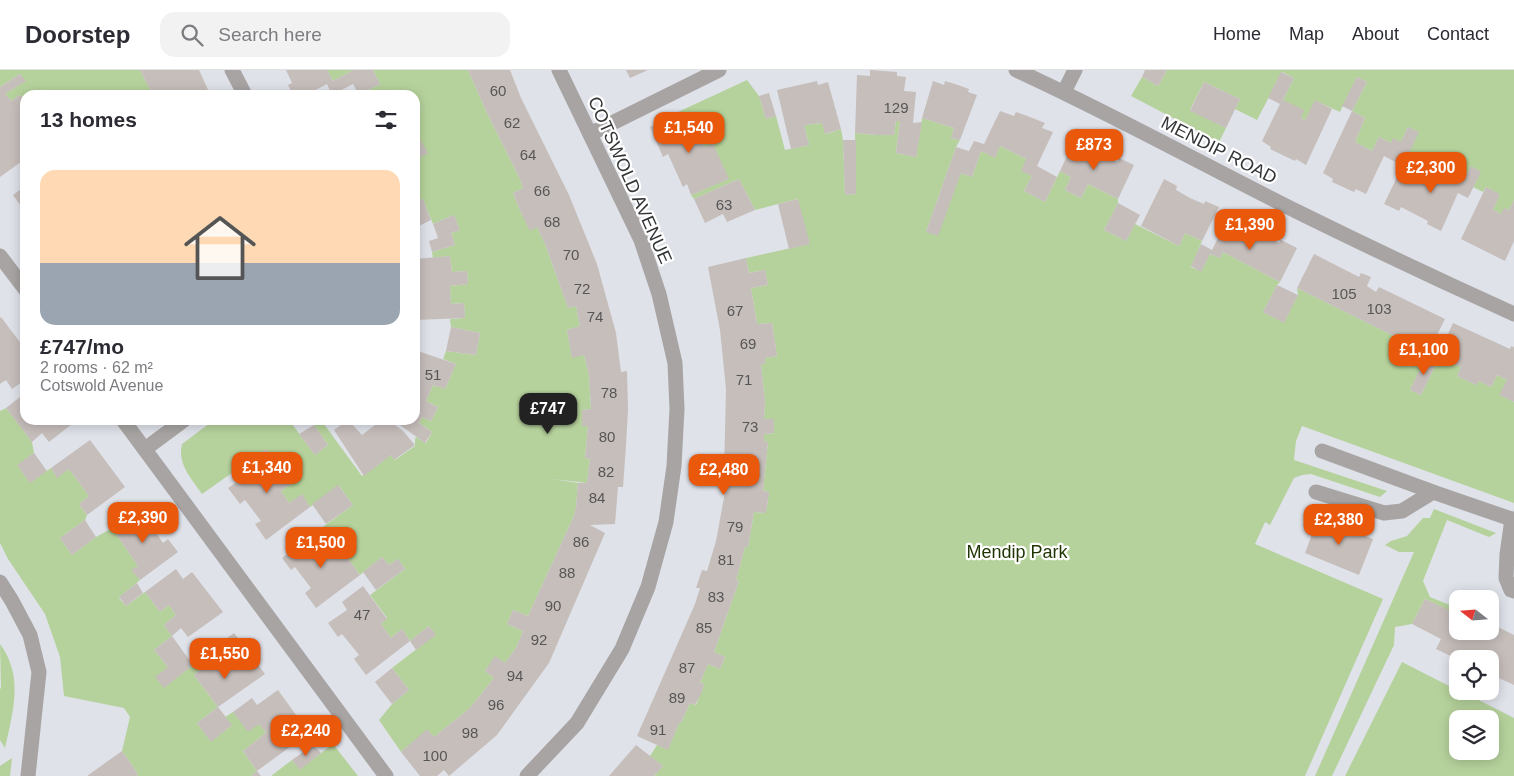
<!DOCTYPE html>
<html lang="en">
<head>
<meta charset="utf-8">
<style>
  body { margin:0; font-family:Arial,sans-serif; background:#f2f2f3; color:#2b2b33; height:100vh; display:flex; flex-direction:column; font-size:19px; white-space:nowrap }
  * { box-sizing:border-box; margin:0 }
  p { font-size:16px; color:#7c7c81 }
  .icon { flex:none; width:28px; height:28px; fill:none; stroke:currentColor; stroke-width:2; stroke-linecap:round; stroke-linejoin:round }
  .map { position:relative; flex:1; overflow:hidden }
  .details { position:absolute; left:20px; top:20px; width:400px; height:335px; display:flex; flex-direction:column; background:#fff; border-radius:15px; box-shadow:0 2px 12px #0003 }
  .details>* { flex:none }
  .needle { width:32px; rotate:287deg }
  .tools { position:absolute; left:1449px; top:520px; display:grid; gap:10px }
  .tools a { display:grid; place-items:center; width:50px; height:50px; border-radius:10px; background:#fff; box-shadow:0 2px 12px #0003; font-size:25px }
  .price { position:absolute; translate:-50% -42px; padding:0 11px; border-radius:10px; background:#ea580c; color:#fff; font-size:16px; line-height:32px; filter:drop-shadow(0 1px 2px #0008) }
  .price::after { content:''; position:absolute; left:50%; top:30px; width:15px; height:11px; margin-left:-8px; background:inherit; clip-path:polygon(0 0,100% 0,50% 100%) }
  .price.on { background:#222; color:#fff }
  ul { padding:0; list-style:none }
  li { display:grid; align-content:center; gap:10px; height:265px; padding:0 20px }
  li span { display:grid; place-items:center; height:155px; border-radius:15px; color:#555 }
  li>.icon { margin-inline-start:auto }
  span .icon { width:90px; height:90px; fill:#fffc; stroke-width:1 }
  li b { font-size:21px }
  h2 { display:flex; justify-content:space-between; align-items:center; height:60px; padding:0 20px; font-size:21px }
  header { display:flex; align-items:center; gap:30px; box-sizing:border-box; height:70px; padding:0 25px; background:#fff; border-bottom:1px solid #e1e1e2 }
  header strong { font-size:24px }
  nav { display:flex; gap:28px; margin-inline-start:auto; font-size:18px }
  .search { width:350px; height:45px; background:#f2f2f3; display:flex; align-items:center; gap:12px; box-sizing:border-box; padding:0 18px; border-radius:15px; color:#7c7c81; font-size:19px }
  .map>svg:first-child { display:block }
</style>
</head>
<body>
<header>
<strong>Doorstep</strong>
<div class="search"><svg class="icon" aria-label="search" viewBox="0 0 24 24"><circle cx="10" cy="10" r="6"/><path d="M15 15l6 6"/></svg>Search here</div>
<nav><a>Home</a><a>Map</a><a>About</a><a>Contact</a></nav>
</header>
<div class="map">
<svg width="1514" height="706" viewBox="0 0 1514 706">
  <rect width="100%" height="100%" fill="#dfe2e9"/>
  <g fill="#b6d29c" fill-rule="evenodd">
    <path d="M0,0H140L153,25H25V30L20,25L11,31L5,24L25,11L20,4L0,17Z"/>
    <path d="M327,0H354L333,11Z"/>
    <path d="M373,0H468L488,45L520,109L523,118L513,123L522,145L537,157L545,174L568,238L576,236L580,256L567,260L572,287L584,285L589,305L591,339L582,340V355L588,356L585,388L590,389L587,413L552,409L578,413L576,438L573,448L528,546L513,540L507,554L523,561L516,578L505,593L495,587L485,601L494,608L470,638L434,667L427,660L401,682L379,650L392,634L409,620L392,598L435,565L429,556L410,571L402,559L391,568L381,554L387,548L370,525L405,499L398,489L389,495L382,487L360,505L347,487L342,490L326,469L320,473L313,464L353,435L339,416L310,437L302,425L289,433L281,421L291,414L266,379L202,424C191,408 177,394 182,374L214,350H289L315,385L328,375L314,355L321,350L362,406L391,385L395,390L415,376V369L416,367L426,373L432,362L419,353L422,347L431,351L438,337L426,331L433,315L445,319L456,294L443,289L446,281L476,285L480,263L451,257L450,249L465,248L464,233L451,234L450,216L468,214L467,201L452,202L450,186L433,188L432,182L455,175L451,163L460,160L454,145L433,154L423,129L415,132V90L427,83L415,62V25H359L380,14Z"/>
    <path d="M1167,0H1514V130L1509,140L1501,144L1493,140L1499,124L1486,117L1483,122L1473,117L1471,97L1466,106L1453,99L1448,107L1431,113L1401,99L1418,62L1408,57L1401,72L1391,73L1379,67L1372,81L1355,72L1365,48L1352,41L1367,12L1357,7L1340,42L1316,31L1305,50L1301,48L1283,30L1294,8L1282,2L1257,50L1235,39L1240,29L1204,12L1190,40L1226,58L1219,72L1131,26L1142,7L1158,16Z"/>
    <path d="M747,10L759,26L766,49L776,46L785,80L809,75L804,55L822,53L826,64L841,59L843,70L845,125L856,124L855,63L876,65H894L896,51H900L896,83L916,87L922,48L954,58L951,68L960,70L956,77L926,162L961,103L972,107L981,81L995,87L1000,76L1026,89L1032,106L1024,121L1045,132L1060,101L1071,107L1065,120L1081,128L1088,114L1118,129V133L1104,160L1126,171L1135,154L1179,176L1185,163L1202,171L1191,197L1201,201L1210,184L1220,188L1223,182L1280,212L1277,215L1263,242L1283,252L1298,225L1297,218L1428,283L1410,320L1421,325L1437,292L1438,286L1461,297L1457,306L1476,315L1479,311L1491,317L1497,305L1507,310L1500,324L1514,332V433L1302,356L1296,371L1294,390L1387,421L1380,427L1311,404L1302,405L1294,408L1270,455L1265,452L1255,474L1383,529L1305,706H654L663,696L650,686L657,675L668,679L679,653H681L690,633L696,635L704,614L700,613L708,594L720,599L725,587L714,582L739,511L736,510L745,477H748L754,442L766,443L769,422L763,421L768,372L764,371V364L774,363V350L764,349L765,333L761,294H765V288L777,286L772,253L757,254L751,218L768,215L765,200L749,203L746,188L809,174L797,129L755,140L739,109L694,129L691,125L728,109L713,75L704,77L690,47L684,50L680,41Z"/>
    <path d="M6,338L32,372L34,383L18,395L30,412L51,398L57,407L69,399L89,426L79,434L87,445L85,450L60,468L72,485L96,467L112,458L138,496L132,500L140,510L119,528L126,536L145,522L160,542L169,535L176,545L164,555L172,566L154,580L168,597L164,617L193,595L195,591L201,599L194,605L218,637L197,653L211,671L231,656L225,647L233,642L259,654L266,663L243,681L257,701L251,706H136L138,704L122,681L130,647L124,638L64,626L60,587L45,544L8,489L0,473V341Z"/>
    <path d="M1434,439L1496,463L1489,467L1447,450L1423,511L1430,527L1457,538V544L1425,529L1412,554L1395,557L1394,575L1332,706H1315L1414,482H1399L1385,475L1391,471L1407,466L1423,448H1430Z"/>
    <path d="M0,574C24,606 13,642 5,678L0,670V619L1,618Z"/>
    <path d="M1402,592L1457,620L1458,621H1461L1514,648V706H1345ZM1458,649H1490V681H1458Z"/>
    <path d="M333,674L358,706H271L292,690L300,699Z"/>
    <path d="M12,688L10,706H0V696Z"/>
  </g>
  <g fill="#c6bebb">
    <path d="M140,0H199L210,24L153,25Z"/>
    <path d="M286,0H327L333,11L354,0H373L380,14L359,25L353,14L332,25L327,14L306,25H293L288,15L292,13Z"/>
    <path d="M468,0H510L521,28L569,125L597,194L616,263L621,302L627,301L628,339L626,376L623,417H618L615,454L590,455L605,463L549,593L497,665L449,706L444,700L437,706H420L401,682L427,659L434,667L470,638L494,608L485,601L495,586L505,593L516,578L523,561L507,554L513,540L528,546L573,448L576,438L578,413H587L590,389L585,388L588,356H582V340L591,339L589,305L584,285L572,288L567,260L580,256L576,236L568,238L545,174L537,157L530,161L522,145L513,123L523,118L520,109L488,45Z"/>
    <path d="M626,0H648L630,8Z"/>
    <path d="M870,0L897,2V6L906,7L904,21L916,22L913,53L922,52L916,87L896,83L900,51H896L894,65H876L855,63L857,5L870,6Z"/>
    <path d="M1145,0H1167L1158,16L1142,7Z"/>
    <path d="M1281,2L1294,8L1283,30L1304,40L1301,48L1305,50L1315,30L1332,39L1306,95L1296,89L1295,91L1270,79L1271,77L1262,71L1280,34L1268,28Z"/>
    <path d="M20,4L26,11L5,24L11,31L20,25L25,30V43L22,45L25,51V64L22,67L25,71V89L0,107V17Z"/>
    <path d="M1357,7L1367,12L1352,41L1365,48L1355,72L1372,81L1379,67L1391,73L1393,68L1401,72L1408,57L1419,62L1403,96L1384,86L1366,124L1356,119L1354,122L1332,112L1333,109L1323,103L1352,41L1342,36Z"/>
    <path d="M817,11L818,15L828,12L841,59L825,64L822,53L804,55L809,75L791,79L777,20Z"/>
    <path d="M933,11L944,15L945,11L958,15L969,19L968,22L977,25L960,70L951,68L954,58L922,48Z"/>
    <path d="M1204,12L1240,29L1226,58L1190,41Z"/>
    <path d="M769,23L776,46L766,49L759,26Z"/>
    <path d="M680,41L684,50L689,47L704,77L713,74L729,109L691,125L687,114L683,117L668,84L663,87L650,57Z"/>
    <path d="M1000,41L1014,46L1016,42L1030,47L1045,53L1042,58L1053,62L1037,96L1057,107L1045,132L1024,121L1032,106L1021,101L1026,89L1000,76L995,88L981,81L972,107L961,103L938,166L926,162L956,77L969,81L974,71L984,74Z"/>
    <path d="M415,61L428,83L415,90Z"/>
    <path d="M1076,67L1092,75L1090,78L1117,92L1119,88L1134,95L1118,129L1088,114L1081,128L1065,120L1071,107L1060,101Z"/>
    <path d="M843,70H856V124L845,125Z"/>
    <path d="M1471,96L1481,102L1468,128L1458,123L1441,161L1427,154L1428,151L1401,137L1399,141L1384,134L1401,99L1431,113L1437,102L1448,107L1452,99L1466,106Z"/>
    <path d="M739,109L755,140L727,152L723,144L705,153L694,129Z"/>
    <path d="M1164,109L1177,116L1176,120L1190,128L1204,134L1205,131L1219,137L1202,171L1185,163L1179,176L1141,156Z"/>
    <path d="M25,116V137L23,139L13,125Z"/>
    <path d="M1486,117L1500,124L1493,140L1501,144L1504,138L1509,140L1514,130V171L1505,191L1461,169Z"/>
    <path d="M423,129L431,150L415,158V132Z"/>
    <path d="M798,129L810,174L789,179L778,134Z"/>
    <path d="M1118,133L1140,145L1126,171L1104,160Z"/>
    <path d="M454,145L460,160L451,163L455,175L432,182L429,171L438,168L433,154Z"/>
    <path d="M1239,148L1254,156L1252,160L1279,173L1281,170L1297,178L1280,212L1223,182L1220,188L1210,184L1201,202L1191,196L1201,174L1212,180L1221,162L1229,167Z"/>
    <path d="M1314,184L1359,207L1361,203L1371,207L1367,216L1376,222L1379,217L1445,249L1428,283L1297,218Z"/>
    <path d="M450,186L452,202L467,201L468,214L450,216L451,234L464,233L465,248L415,250V232L417,231V222L415,189Z"/>
    <path d="M746,188L749,203L765,200L768,215L751,218L757,254L772,253L777,286L765,288V294H761L765,333L764,349H774V363L764,364V371L768,372L763,421L769,422L766,443L754,442L748,477H745L736,510L739,511L714,582L725,587L720,599L708,594L700,613L704,614L702,622L695,635L690,633L681,653H679L668,680L637,666L695,534L700,518H696L702,500L707,501L716,471L725,422H722L724,404L726,319L720,260L708,197Z"/>
    <path d="M1277,215L1298,225L1284,253L1263,242Z"/>
    <path d="M1,247L25,279V310L12,319L6,310L0,314V248Z"/>
    <path d="M1453,253L1510,279L1511,276L1514,277V332L1499,325L1507,310L1497,305L1491,317L1479,311L1476,315L1457,306L1461,297L1438,286Z"/>
    <path d="M451,257L480,263L476,285L446,281Z"/>
    <path d="M415,280L456,294L445,319L433,315L426,331L438,337L431,351L422,347L419,353L432,362L425,373L393,350H415Z"/>
    <path d="M1426,286L1437,292L1421,325L1410,320Z"/>
    <path d="M25,323V350H77L49,372L42,363L32,372L6,338Z"/>
    <path d="M348,350L362,365L379,352L378,350H388L403,361L415,375L394,390L391,385L364,406L334,360Z"/>
    <path d="M314,355L328,375L315,385L299,364Z"/>
    <path d="M90,370L125,417L87,445L79,434L89,426L69,399L57,408L51,398Z"/>
    <path d="M266,379L291,414L281,421L289,433L302,424L310,437L266,470L255,454L261,451L245,430L240,434L228,418L240,410L234,401Z"/>
    <path d="M34,383L47,401L30,413L17,395Z"/>
    <path d="M338,415L353,435L326,454L312,434Z"/>
    <path d="M140,439L163,473L168,469L178,482L140,510L131,500L138,496L112,458Z"/>
    <path d="M1318,448L1373,469L1359,505L1305,483Z"/>
    <path d="M85,450L96,467L72,485L60,468Z"/>
    <path d="M313,464L320,473L326,469L342,490L347,487L360,505L316,538L305,523L311,518L295,497L291,500L282,488Z"/>
    <path d="M382,487L389,495L398,489L405,499L376,520L363,502Z"/>
    <path d="M176,499L183,509L192,502L223,542L188,567L181,558L172,566L193,595L164,618L155,607L168,597L154,580L172,566L164,555L176,545L169,535L160,542L145,522Z"/>
    <path d="M137,513L143,523L126,536L119,527Z"/>
    <path d="M363,516L387,549L381,554L391,568L402,559L410,571L366,605L354,589L359,585L351,575L342,564L338,567L328,553L347,540L342,532Z"/>
    <path d="M1425,529L1458,544V561H1490V553L1514,565V615L1490,604V589H1457L1436,579L1441,569L1412,554Z"/>
    <path d="M429,556L436,565L416,580L410,571Z"/>
    <path d="M234,563L265,604L218,637L232,655L211,672L197,653L218,637L194,605L201,599L195,591Z"/>
    <path d="M392,598L409,620L392,634L375,612Z"/>
    <path d="M278,620L309,663L257,701L243,681L266,663L259,654L248,662L233,642L252,628L257,635Z"/>
    <path d="M313,675L321,683L300,700L292,690Z"/>
    <path d="M636,675L663,696L654,706H609Z"/>
    <path d="M122,681L138,704L136,706H87Z"/>
    <path d="M257,701L261,706H251Z"/>
  </g>
  <g fill="none" stroke-linecap="round" stroke-linejoin="round">
    <g stroke="#a7a4a3" stroke-width="15">
      <path d="M232,0L245,25"/>
      <path d="M1016,0C1112,44 1204,95 1298,142C1369,177 1441,211 1514,244"/>
      <path d="M1064,22L1075,0"/>
      <path d="M590,64L719,0"/>
      <path d="M0,186L25,219"/>
      <path d="M123,350L386,706"/>
      <path d="M145,379L184,350"/>
      <path d="M1322,381L1433,422"/>
      <path d="M1316,422L1384,443L1402,441L1433,422L1514,450"/>
      <path d="M1512,449L1507,484L1506,508L1511,520L1514,521"/>
      <path d="M0,512L12,531L30,565L39,602L28,706"/>
      <path d="M527,706L577,653L622,579L648,517L666,452L674,396L677,339L675,293L659,224L641,170L559,0"/>
    </g>
  </g>
  <g text-anchor="middle" dominant-baseline="central" stroke-width="4.5" stroke-linejoin="round" paint-order="stroke">
    <g font-size="15" fill="#575657">
      <text x="498" y="20">60</text>
      <text x="896" y="37">129</text>
      <text x="512" y="52">62</text>
      <text x="528" y="84">64</text>
      <text x="542" y="120">66</text>
      <text x="724" y="134">63</text>
      <text x="552" y="151">68</text>
      <text x="571" y="184">70</text>
      <text x="582" y="218">72</text>
      <text x="1344" y="223">105</text>
      <text x="1379" y="238">103</text>
      <text x="735" y="240">67</text>
      <text x="595" y="246">74</text>
      <text x="748" y="273">69</text>
      <text x="433" y="304">51</text>
      <text x="744" y="309">71</text>
      <text x="609" y="322">78</text>
      <text x="750" y="356">73</text>
      <text x="607" y="366">80</text>
      <text x="606" y="401">82</text>
      <text x="597" y="427">84</text>
      <text x="735" y="456">79</text>
      <text x="581" y="471">86</text>
      <text x="726" y="489">81</text>
      <text x="567" y="502">88</text>
      <text x="716" y="526">83</text>
      <text x="553" y="535">90</text>
      <text x="362" y="544">47</text>
      <text x="704" y="557">85</text>
      <text x="539" y="569">92</text>
      <text x="687" y="597">87</text>
      <text x="515" y="605">94</text>
      <text x="677" y="627">89</text>
      <text x="496" y="634">96</text>
      <text x="658" y="659">91</text>
      <text x="470" y="662">98</text>
      <text x="435" y="685">100</text>
    </g>
    <g font-size="18" fill="#323436" stroke="#fff">
      <text transform="translate(1219 80) rotate(27)">MENDIP ROAD</text>
      <text transform="translate(630 110) rotate(66)">COTSWOLD AVENUE</text>
    </g>
    <g font-size="18" fill="#1f3501" stroke="#fff">
      <text x="1017" y="482">Mendip Park</text>
    </g>
  </g>
</svg>
<div class="tools">
<a><svg class="needle" viewBox="-14 -14 28 28"><path d="M0-13l5 13h-10z" fill="#e53935"/><path d="M0 13l5-13h-10z" fill="#7c7c81"/></svg></a>
<a><svg class="icon" aria-label="locate" viewBox="0 0 24 24"><circle cx="12" cy="12" r="6"/><path d="M12 2v4M12 18v4M2 12h4M18 12h4"/></svg></a>
<a><svg class="icon" aria-label="layers" viewBox="0 0 24 24"><path d="M12 4l9 5-9 5-9-5zM3 14l9 5 9-5"/></svg></a>
</div>
<b class="price" style="left:689px;top:84px">£1,540</b>
<b class="price" style="left:1094px;top:101px">£873</b>
<b class="price" style="left:1431px;top:124px">£2,300</b>
<b class="price" style="left:1250px;top:181px">£1,390</b>
<b class="price" style="left:1424px;top:306px">£1,100</b>
<b class="price on" style="left:548px;top:365px">£747</b>
<b class="price" style="left:267px;top:424px">£1,340</b>
<b class="price" style="left:724px;top:426px">£2,480</b>
<b class="price" style="left:143px;top:474px">£2,390</b>
<b class="price" style="left:1339px;top:476px">£2,380</b>
<b class="price" style="left:321px;top:499px">£1,500</b>
<b class="price" style="left:225px;top:610px">£1,550</b>
<b class="price" style="left:306px;top:687px">£2,240</b>
<section class="details">
<h2>13 homes<svg class="icon" aria-label="filters" viewBox="0 0 24 24"><path d="M4 7h16M4 17h16"/><circle cx="9" cy="7" r="2"/><circle cx="15" cy="17" r="2"/></svg></h2>
<ul>
<li><span style="background:linear-gradient(#ffd9b3 60%,#9aa5b1 0)"><svg class="icon" aria-label="home" viewBox="0 0 24 24"><path d="M3 11l9-7 9 7M6 9v11h12V9"/></svg></span><div><b>£747/mo</b><p>2 rooms · 62 m²</p><p>Cotswold Avenue</p></div></li>
</ul>
</section>
</div>
</body>
</html>
